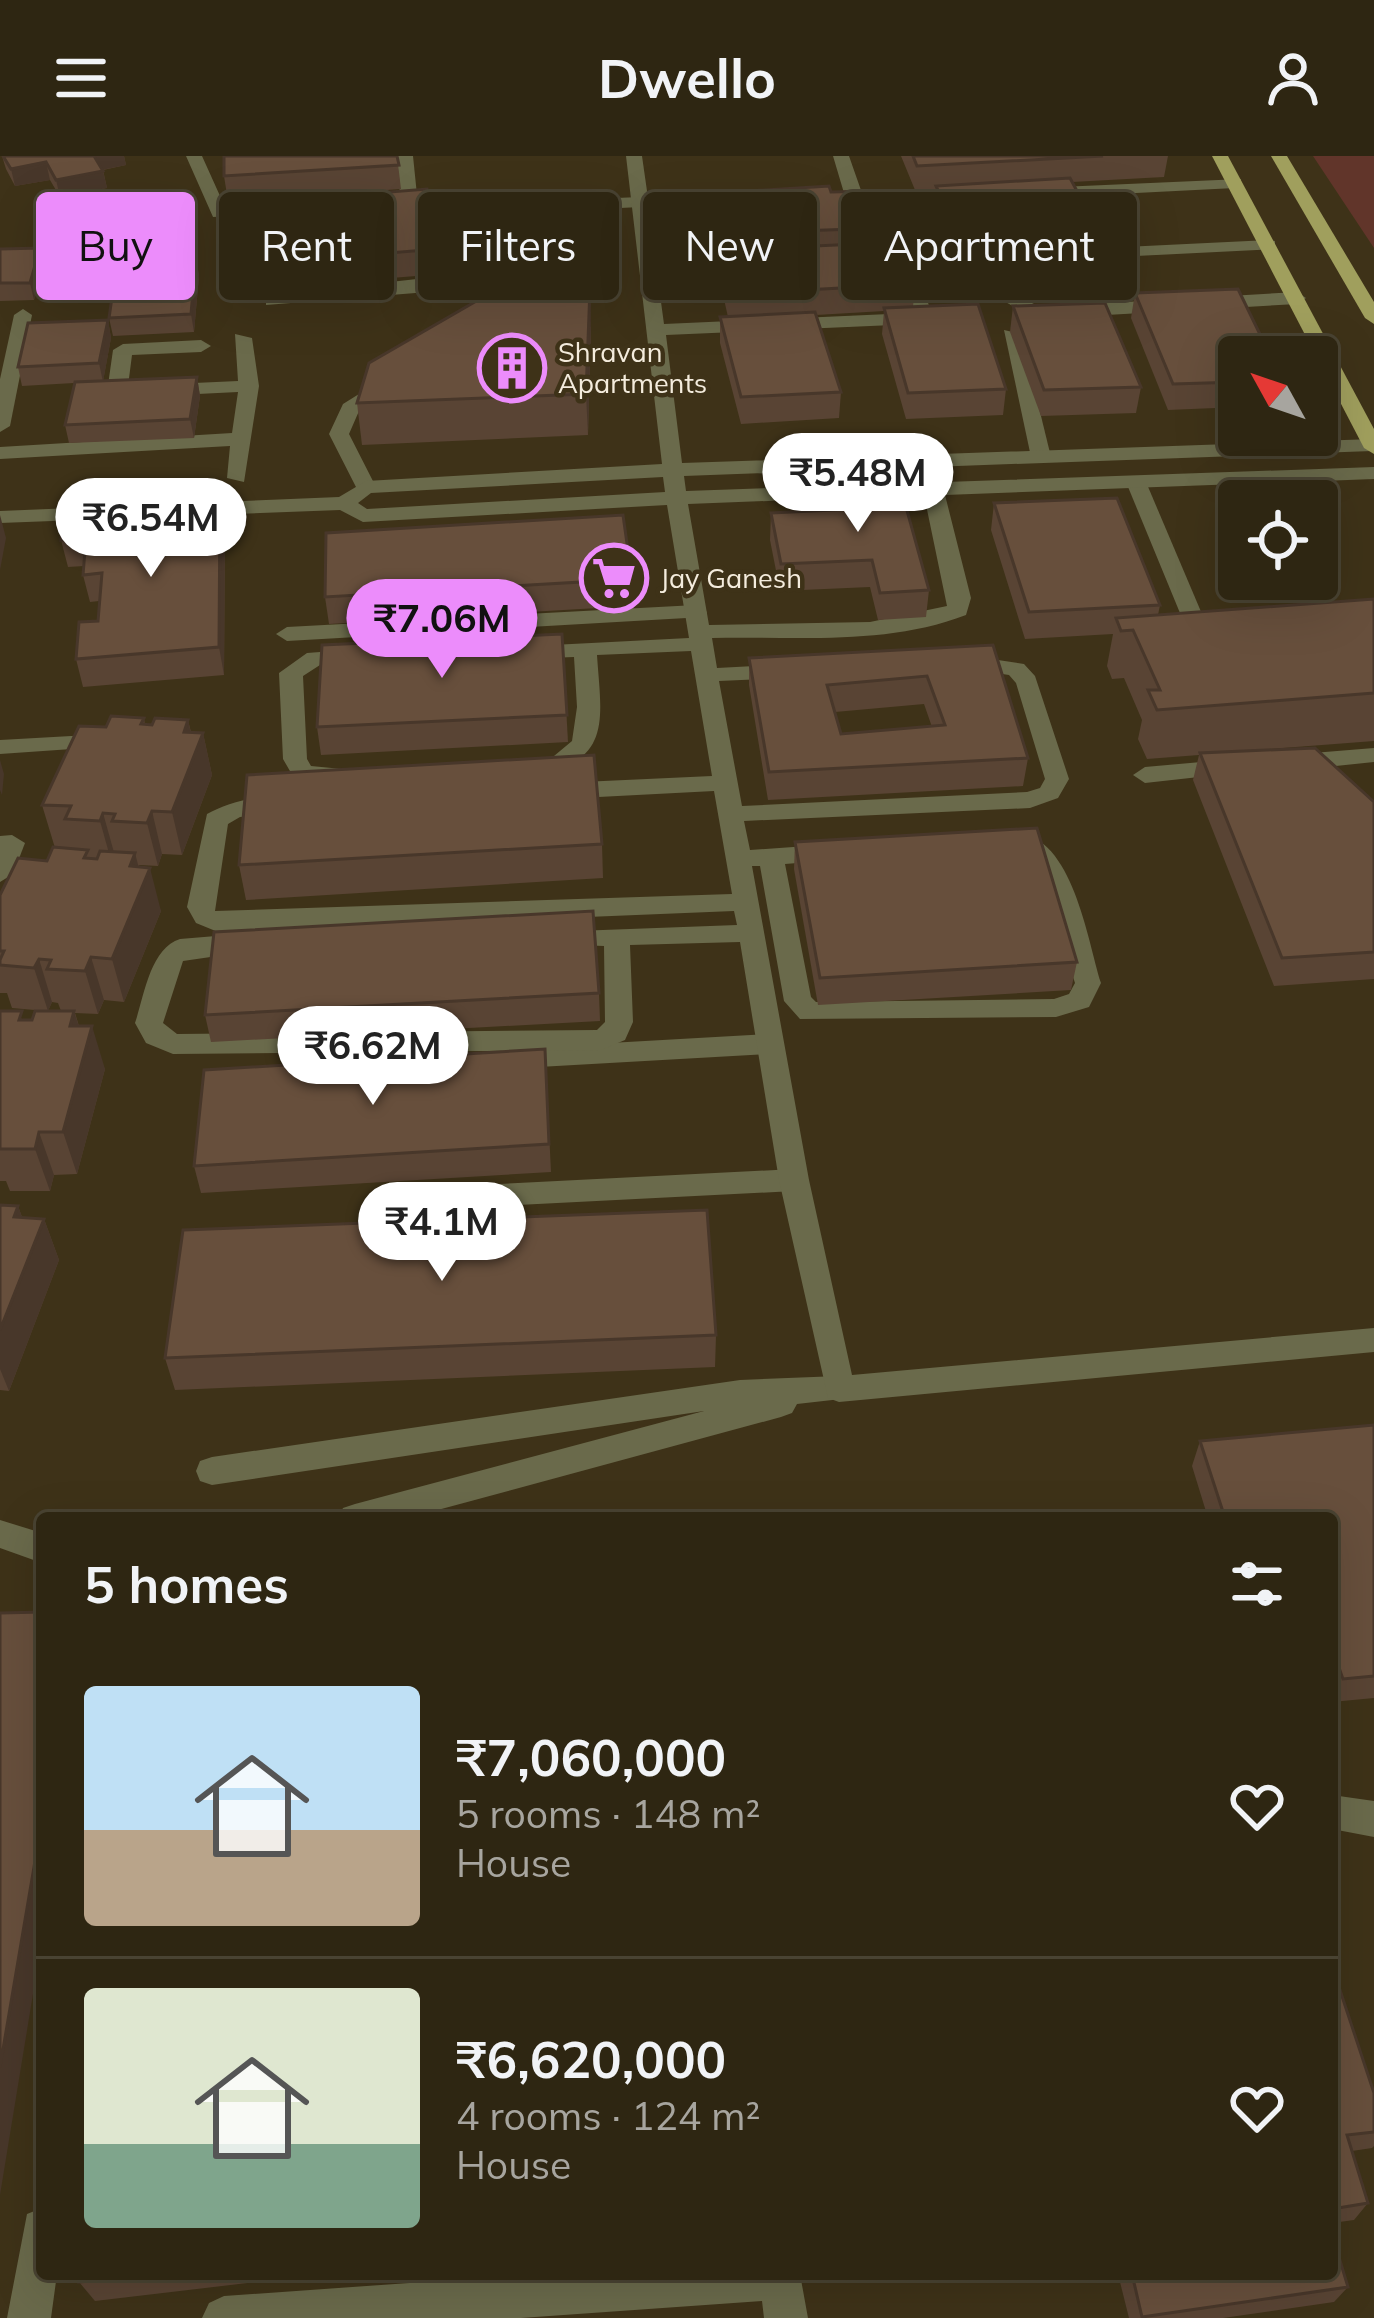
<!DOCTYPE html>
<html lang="en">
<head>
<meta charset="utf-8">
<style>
  body { margin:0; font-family:Mulish,sans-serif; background:#3a3220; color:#f1f3f6; height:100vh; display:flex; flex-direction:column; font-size:45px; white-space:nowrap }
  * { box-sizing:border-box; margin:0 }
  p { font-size:39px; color:#a7a59f }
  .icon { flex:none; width:66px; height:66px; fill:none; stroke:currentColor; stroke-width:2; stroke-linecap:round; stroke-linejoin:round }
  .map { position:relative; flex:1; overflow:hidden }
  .sheet { position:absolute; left:36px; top:1356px; width:1302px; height:768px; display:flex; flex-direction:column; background:#2e2612; border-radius:12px; box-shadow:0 12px 48px #0002,0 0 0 3px #494332 }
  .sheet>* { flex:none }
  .hud { position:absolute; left:36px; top:36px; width:1302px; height:108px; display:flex; gap:24px }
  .needle { width:78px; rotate:310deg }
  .buttons { position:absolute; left:1218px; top:180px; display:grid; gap:24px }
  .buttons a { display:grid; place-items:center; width:120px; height:120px; border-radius:12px; background:#2e2612; box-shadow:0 12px 48px #0002,0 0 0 3px #494332; font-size:60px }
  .price { position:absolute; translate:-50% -102px; padding:0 27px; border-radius:42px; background:#fff; color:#222; font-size:39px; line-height:78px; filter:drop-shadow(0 3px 6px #0008) }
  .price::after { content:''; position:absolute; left:50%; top:72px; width:36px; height:27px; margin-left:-18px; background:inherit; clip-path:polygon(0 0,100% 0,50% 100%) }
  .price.selected { background:#ec8cfb; color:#111 }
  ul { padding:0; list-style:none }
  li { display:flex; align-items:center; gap:36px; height:300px; padding:0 48px }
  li+li { border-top:3px solid #494332 }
  li span { display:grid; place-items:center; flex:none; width:336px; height:240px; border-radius:12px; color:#555 }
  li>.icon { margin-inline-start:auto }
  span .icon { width:144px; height:144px; fill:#fffc; stroke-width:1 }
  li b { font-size:51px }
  h2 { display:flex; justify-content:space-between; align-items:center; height:144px; padding:0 48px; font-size:51px }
  .pill { padding:0 42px; border-radius:12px; background:#2e2612; box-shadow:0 12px 48px #0002,0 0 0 3px #494332; font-size:42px; line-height:108px }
  .pill.selected { background:#ec8cfb; color:#111 }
  header { display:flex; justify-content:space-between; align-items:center; height:156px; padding:0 48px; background:#2e2612; font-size:54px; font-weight:700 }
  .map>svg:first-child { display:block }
</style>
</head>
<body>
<header><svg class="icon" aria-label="menu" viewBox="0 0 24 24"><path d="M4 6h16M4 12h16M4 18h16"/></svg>Dwello<svg class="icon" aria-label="person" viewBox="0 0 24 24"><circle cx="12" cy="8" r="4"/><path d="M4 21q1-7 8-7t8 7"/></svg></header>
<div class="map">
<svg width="1374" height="2162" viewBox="0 0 1374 2162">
  <rect width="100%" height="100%" fill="#3e3218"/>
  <path fill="#61352a" d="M1313,0H1374V92Z"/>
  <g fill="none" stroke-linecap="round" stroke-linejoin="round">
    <g fill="#6a6a4b" fill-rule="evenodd">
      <path d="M186,0H202L225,51L292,47L301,52L292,57L213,61Z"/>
      <path d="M397,0H413L417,39C492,34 565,45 640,41L649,46L640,51L542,56L471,47L485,108L475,126L453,134L266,149V141L273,139L462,118L467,108L454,47L388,51L379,46L400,40Z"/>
      <path d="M1241,23V31L1235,32L1037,42L1028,37L1037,32Z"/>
      <path d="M1269,84L1275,85V93L978,108L969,103L978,98Z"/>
      <path d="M1030,116L1039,122L1017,132L1016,139L1040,151L1297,136L1306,142L1297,148L1037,163L998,142L1001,125Z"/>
      <path d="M23,153L32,159L10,270L0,276V223L14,159Z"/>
      <path d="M1004,174L1021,178L1051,301L1048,305L1031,301Z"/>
      <path d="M235,178L252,182L259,230L244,326L227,322L230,290L0,303V291L232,277L238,236L117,242L107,236L113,194L123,188L201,184L211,190L201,196L132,199L128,230L238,225Z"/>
      <path d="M391,218L398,220V228L359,255L349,278L376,331L366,337L356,331L329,278L343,248Z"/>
      <path d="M1129,322L1146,326L1216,491L1213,496L1205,498L1194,491L1126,326Z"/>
      <path d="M696,449L707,456L704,461L287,485L276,478L287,471Z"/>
      <path d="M107,578L115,580V590L0,598V584Z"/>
      <path d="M1374,592V606L1288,615L1276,607L1288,599Z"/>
      <path d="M1235,603L1247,611L1244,616L1145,627L1133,619L1145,611Z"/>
      <path d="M12,679L25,687L13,718L0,726V680Z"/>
      <path d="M770,878L784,888L770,898L504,913L490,903L504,893Z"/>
      <path d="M794,1013L809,1024L794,1035L499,1050L484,1039L499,1028Z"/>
      <path d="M839,1220L850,1224L855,1233L850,1242L797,1248L792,1257L781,1261L408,1362H338L343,1352L355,1348L704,1255L212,1329L200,1325L196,1315L200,1305L212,1301L740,1224Z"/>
      <path d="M0,1364L42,1377V1407L0,1392Z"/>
    </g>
    <g fill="#6a6a4b" fill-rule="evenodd">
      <path d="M626,0H642L649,49L742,46L751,51L742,56L650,60L657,113L745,108L754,113L745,118L658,124L664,168L911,157L899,112L886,106L895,101L916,109L931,156L916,168L666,179L682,307L1374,283L1372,295L684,320L686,335L1374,311V323L945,339L971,442L966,459C886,490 796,480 712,482L717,512L790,508L802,515L790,522L719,525L742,650L1027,636L1040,632L1045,623L1016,527L1009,519L950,510V500L958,498L1024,508L1035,520L1069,623L1058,642L1030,652L744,665L750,694L835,688L848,696L835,704L785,708L811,841L816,846L1054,843L1069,838L1075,827L1036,706L1024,696L999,690V678C1070,661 1086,779 1101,827L1089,851L1056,861L800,863L784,845L760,710H752L809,1024L852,1219L1374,1172V1196L839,1246L828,1242L779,1024L740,786L630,789L633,866L625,884L601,894L173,898L146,887L135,867C144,841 150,792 180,783L252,777L265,786L252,795L183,805L163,867L177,878L597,874L605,866L604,790L549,788L545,782L549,776L737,769L734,755L218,776L196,767L187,751L207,658C230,645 276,632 297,650L294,656L240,661L228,668L215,755L732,738L714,635L560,643L548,635L560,627L712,620L691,495L597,499C601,560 613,604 540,618L528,610L554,600L572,585L577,551L574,501L521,503L510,496L513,491L689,482L667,349L363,366L340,354L0,367V355L339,341L366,325L662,308ZM663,321L665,336L367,353L358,347L371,337ZM924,339L947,450L870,466L709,469L688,348Z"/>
      <path d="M833,0H849L863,40L814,51V43L844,37Z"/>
      <path d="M359,493L370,500L367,505L320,509L303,520L307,603L311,610L342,613L354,621L342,629L294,622L283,603L279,517L307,497Z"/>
      <path d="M1332,1639L1374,1645V1681L1332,1673Z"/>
      <path d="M42,2052V2118H57L51,2162H7L27,2058Z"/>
      <path d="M537,2118H800L808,2162H764L762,2145L521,2162H202L209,2147L224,2140Z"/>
    </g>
    <g fill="#a09f5d" fill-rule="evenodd">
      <path d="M1212,0H1228L1374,273V298L1364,292Z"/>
      <path d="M1271,0H1287L1374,146V168L1365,162Z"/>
    </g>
  </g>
  <g fill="#594434" fill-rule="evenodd">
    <path d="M2,0H124L126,9L103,14L107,32L60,41L50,24L15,30L6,13Z"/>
    <path d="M397,0L401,33L228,45L224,20Z"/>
    <path d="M901,0H1168L1164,21L1072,26L1093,65L1089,90L953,98L934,55L936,33L915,34Z"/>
    <path d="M831,36L883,72L882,87L915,128L913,151L1006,233L1003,259L906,263L882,178L884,155L816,159L841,236L839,262L741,268L720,187V161H728L721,130H709L707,120V101L701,63V38Z"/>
    <path d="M187,60L181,93L53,98L49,81Z"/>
    <path d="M40,92L45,110L34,144L0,145V93Z"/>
    <path d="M439,93L441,118L266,132L264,119L259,120L255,95Z"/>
    <path d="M196,102L199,120L194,176L113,180L109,162Z"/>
    <path d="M1135,137L1239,201V251L1168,254L1131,162Z"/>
    <path d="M1013,150L1141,231L1136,257L1041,260L1010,176Z"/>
    <path d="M108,164L111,182L103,225L197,221L200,240L194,282L69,287L65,269L74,227L22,230L18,211Z"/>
    <path d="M591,172L588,279L362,289L357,247Z"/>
    <path d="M846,324L929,434L926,461L878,464L870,431L780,435L770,384L771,357L844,353Z"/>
    <path d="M994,347L1160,449L1158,459L1374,443V585L1244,595L1374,646V823L1274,830L1193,624L1199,599L1147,603L1138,583L1142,564L1124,522L1112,523L1107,510L1113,478L1025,483L991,374Z"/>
    <path d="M225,375L224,519L83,531L76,503L98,465L99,445L90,446L83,419L84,410L68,411L61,384Z"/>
    <path d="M632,423V450L329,468L325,441Z"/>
    <path d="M562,478L568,586L321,599L317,571Z"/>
    <path d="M993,489L1028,602L1023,630L768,644L749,529V502ZM924,548L932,571L841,578L835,556Z"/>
    <path d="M144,562L145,569H152L188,564L191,576L203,577L212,619L182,699L162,698L158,710L139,709L161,755L124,846L104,844L98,858L75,857L79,870L105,913L77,1018L54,1019L50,1035H10L6,1025H0V855L25,864H32L46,855L12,852L7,837H0V739L47,705L55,692L42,649L106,571ZM52,846L58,847L61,855H48Z"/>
    <path d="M795,686L1077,806L1071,834L818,849L794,713Z"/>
    <path d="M602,688L603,722L246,744L239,709Z"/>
    <path d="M599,837L600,865L211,886L205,859Z"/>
    <path d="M545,893L551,1016L201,1037L194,1010Z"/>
    <path d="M0,1049L18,1050L22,1061L44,1063L59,1104L9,1235L0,1234Z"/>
    <path d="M716,1179L715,1211L175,1234L165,1202Z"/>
    <path d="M1374,1269V1542L1332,1546V1362H1208L1192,1310L1200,1285Z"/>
    <path d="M1332,1814L1374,1937V1990L1372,1992L1352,1995L1368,2047L1354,2064L1332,2067Z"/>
    <path d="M80,2118H324L95,2145L79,2126Z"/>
    <path d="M1118,2118H1332L1348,2131L1334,2146L1223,2162H1129Z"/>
  </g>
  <g fill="#48372a">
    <path d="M93,0H124L126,9L96,15Z"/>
    <path d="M46,6L50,24L15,30L11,13Z"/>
    <path d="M103,15L107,32L60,41L56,24Z"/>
    <path d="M184,42L187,60L181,93L178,75Z"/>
    <path d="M40,92L45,110L34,144L30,127Z"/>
    <path d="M261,94L264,119L259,120L255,95Z"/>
    <path d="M196,102L199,120L194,176L191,158Z"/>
    <path d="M590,132L591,172L588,279L586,238Z"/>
    <path d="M108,164L111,182L103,226L99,207Z"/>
    <path d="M197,221L200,240L194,282L190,263Z"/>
    <path d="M220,348L225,375L224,519L219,491Z"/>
    <path d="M0,359L6,382L0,414Z"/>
    <path d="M188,564L195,596L203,577L212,619L182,699L172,656L184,576Z"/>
    <path d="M0,604L4,618L2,639L0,634Z"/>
    <path d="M152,655L162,698L158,710L147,667Z"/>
    <path d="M103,657L115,700L112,708L100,665Z"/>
    <path d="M135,697L143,728L150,712L161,755L124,846L112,803L130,710Z"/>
    <path d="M91,801L104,844L98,858L85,815Z"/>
    <path d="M39,803L52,846L48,855L34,812Z"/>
    <path d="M74,855L86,893L92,870L105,913L77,1018L63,976L70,870Z"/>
    <path d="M39,976L54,1019L50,1035L35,993Z"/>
    <path d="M18,1050L33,1091L44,1063L59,1104L9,1235L0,1213V1174L14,1061Z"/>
    <path d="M42,1664V1783L0,2039V1911Z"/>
  </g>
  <g fill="#674f3c" stroke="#48372a" stroke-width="3" fill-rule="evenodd">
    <path d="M3,0H94L103,15L56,24L46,6L11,13Z"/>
    <path d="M224,0H397L399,9L224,20Z"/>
    <path d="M913,0H1103L917,10Z"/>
    <path d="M1070,22L1093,65L956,73L936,30Z"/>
    <path d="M829,30L831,36L872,35L883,72L708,78L701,38Z"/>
    <path d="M427,33L439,93L262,107L261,94L255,95L251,47Z"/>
    <path d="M184,42L178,75L49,81L58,47Z"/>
    <path d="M899,86L915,128L729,138L721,104L709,105L707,95Z"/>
    <path d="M40,92L30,127H0V93Z"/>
    <path d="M196,102L191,158L109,162L117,106Z"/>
    <path d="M590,132L586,238L357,247L369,207L492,136Z"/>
    <path d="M1238,133L1271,201H1239V226L1173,228L1135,137Z"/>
    <path d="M1105,147L1141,231L1044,234L1013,150Z"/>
    <path d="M978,148L1006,233L908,237L884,152Z"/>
    <path d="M815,156L841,236L741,241L720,161Z"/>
    <path d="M108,164L99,207L18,211L28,167Z"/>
    <path d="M197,221L190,263L65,269L75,226Z"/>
    <path d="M898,322L929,434L880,437L872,404L781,408L771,357L852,353L846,324Z"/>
    <path d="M1117,342L1160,449L1029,456L994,347Z"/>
    <path d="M220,348L219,491L76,503L79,466L98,465L102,417L83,419L86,382L61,384L63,360Z"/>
    <path d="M623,359L632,423L325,441L326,377Z"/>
    <path d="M1374,443V537L1157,554L1148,534H1160L1133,474L1121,475L1116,462Z"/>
    <path d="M562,478L567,559L317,571L322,489Z"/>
    <path d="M993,489L1028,602L769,616L749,502ZM927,520L945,569L841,578L827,529Z"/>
    <path d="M111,560L144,562L141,568L152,569L155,562L188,564L184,576L203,577L172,656L152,655L147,667L112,665L115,658L103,657L100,665L65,663L71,650L42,649L79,570L106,571Z"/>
    <path d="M1315,592L1374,646V796L1282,802L1200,597Z"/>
    <path d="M594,599L602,688L239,709L247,619Z"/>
    <path d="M1037,672L1077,806L820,822L795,686Z"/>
    <path d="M53,691L88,694L84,702L97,703L100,695L135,697L130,710L150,712L112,803L91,801L85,815L47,813L51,804L39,803L34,812L0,809V804L4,795H0V739L18,702L47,705Z"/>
    <path d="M593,755L599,837L205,859L214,776Z"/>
    <path d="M0,855H22L19,864H32L35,855H74L70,870H92L63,976H39L35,993H0Z"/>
    <path d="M545,893L549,988L194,1010L204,914Z"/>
    <path d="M0,1049L18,1050L14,1061L44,1063L0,1174Z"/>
    <path d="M707,1054L716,1179L165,1202L183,1074Z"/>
    <path d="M1374,1269V1520L1343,1523L1337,1506L1332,1507V1362H1225L1200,1285Z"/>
    <path d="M42,1456V1664L0,1911V1457Z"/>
    <path d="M1333,1813L1374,1937V1976L1347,1979L1368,2047L1332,2053Z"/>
    <path d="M1332,2078L1348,2131L1142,2161L1132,2118H1332Z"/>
    <path d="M80,2118H150L79,2126Z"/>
  </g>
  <defs>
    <symbol id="building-ring" viewBox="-11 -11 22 22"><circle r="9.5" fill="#3e3218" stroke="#ec8cfb" stroke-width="1.5"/><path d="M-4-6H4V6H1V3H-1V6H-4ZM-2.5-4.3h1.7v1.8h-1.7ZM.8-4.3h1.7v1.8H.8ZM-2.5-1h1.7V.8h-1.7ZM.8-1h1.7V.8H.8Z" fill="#ec8cfb"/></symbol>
    <symbol id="supermarket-ring" viewBox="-11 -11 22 22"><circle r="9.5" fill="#3e3218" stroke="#ec8cfb" stroke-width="1.5"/><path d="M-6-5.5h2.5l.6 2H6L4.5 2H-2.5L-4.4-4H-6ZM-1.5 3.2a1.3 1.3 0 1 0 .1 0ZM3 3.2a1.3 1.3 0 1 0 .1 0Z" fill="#ec8cfb"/></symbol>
  </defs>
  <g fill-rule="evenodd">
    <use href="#building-ring" x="474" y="174" width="76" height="76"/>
    <use href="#supermarket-ring" x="576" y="384" width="76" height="76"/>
  </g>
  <g text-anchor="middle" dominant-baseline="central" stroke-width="9" stroke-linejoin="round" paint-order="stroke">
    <g font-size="27" fill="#f4ecdd" stroke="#3e3218" text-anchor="start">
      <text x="558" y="196">Shravan<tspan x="558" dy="31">Apartments</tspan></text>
      <text x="660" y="422">Jay Ganesh</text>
    </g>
  </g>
</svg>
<div class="buttons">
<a><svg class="needle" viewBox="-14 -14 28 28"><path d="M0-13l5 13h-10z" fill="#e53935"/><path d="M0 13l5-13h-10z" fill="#a7a59f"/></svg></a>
<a><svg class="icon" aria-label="locate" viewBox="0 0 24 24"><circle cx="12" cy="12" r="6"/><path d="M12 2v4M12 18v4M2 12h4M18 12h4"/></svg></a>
</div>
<b class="price" style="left:858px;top:379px">₹5.48M</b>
<b class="price" style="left:151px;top:424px">₹6.54M</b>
<b class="price selected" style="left:442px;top:525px">₹7.06M</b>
<b class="price" style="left:373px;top:952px">₹6.62M</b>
<b class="price" style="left:442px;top:1128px">₹4.1M</b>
<div class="hud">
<a class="pill selected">Buy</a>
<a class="pill">Rent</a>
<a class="pill">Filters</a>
<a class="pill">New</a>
<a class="pill">Apartment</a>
</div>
<section class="sheet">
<h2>5 homes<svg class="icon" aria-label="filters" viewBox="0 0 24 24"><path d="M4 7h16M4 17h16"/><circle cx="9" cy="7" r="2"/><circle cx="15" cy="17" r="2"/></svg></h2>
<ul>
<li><span style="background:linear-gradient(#bfe0f5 60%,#b9a48a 0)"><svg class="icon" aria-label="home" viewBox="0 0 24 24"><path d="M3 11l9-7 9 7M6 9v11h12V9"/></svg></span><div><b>₹7,060,000</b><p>5 rooms · 148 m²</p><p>House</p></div><svg class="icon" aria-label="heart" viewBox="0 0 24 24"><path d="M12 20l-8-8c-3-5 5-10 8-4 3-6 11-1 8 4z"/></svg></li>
<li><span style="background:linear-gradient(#dfe7d0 65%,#7fa58c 0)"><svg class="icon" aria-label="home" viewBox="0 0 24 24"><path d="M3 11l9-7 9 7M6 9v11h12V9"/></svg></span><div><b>₹6,620,000</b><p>4 rooms · 124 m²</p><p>House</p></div><svg class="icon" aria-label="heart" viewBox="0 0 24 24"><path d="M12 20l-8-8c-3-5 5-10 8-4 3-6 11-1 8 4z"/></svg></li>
</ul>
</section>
</div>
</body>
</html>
